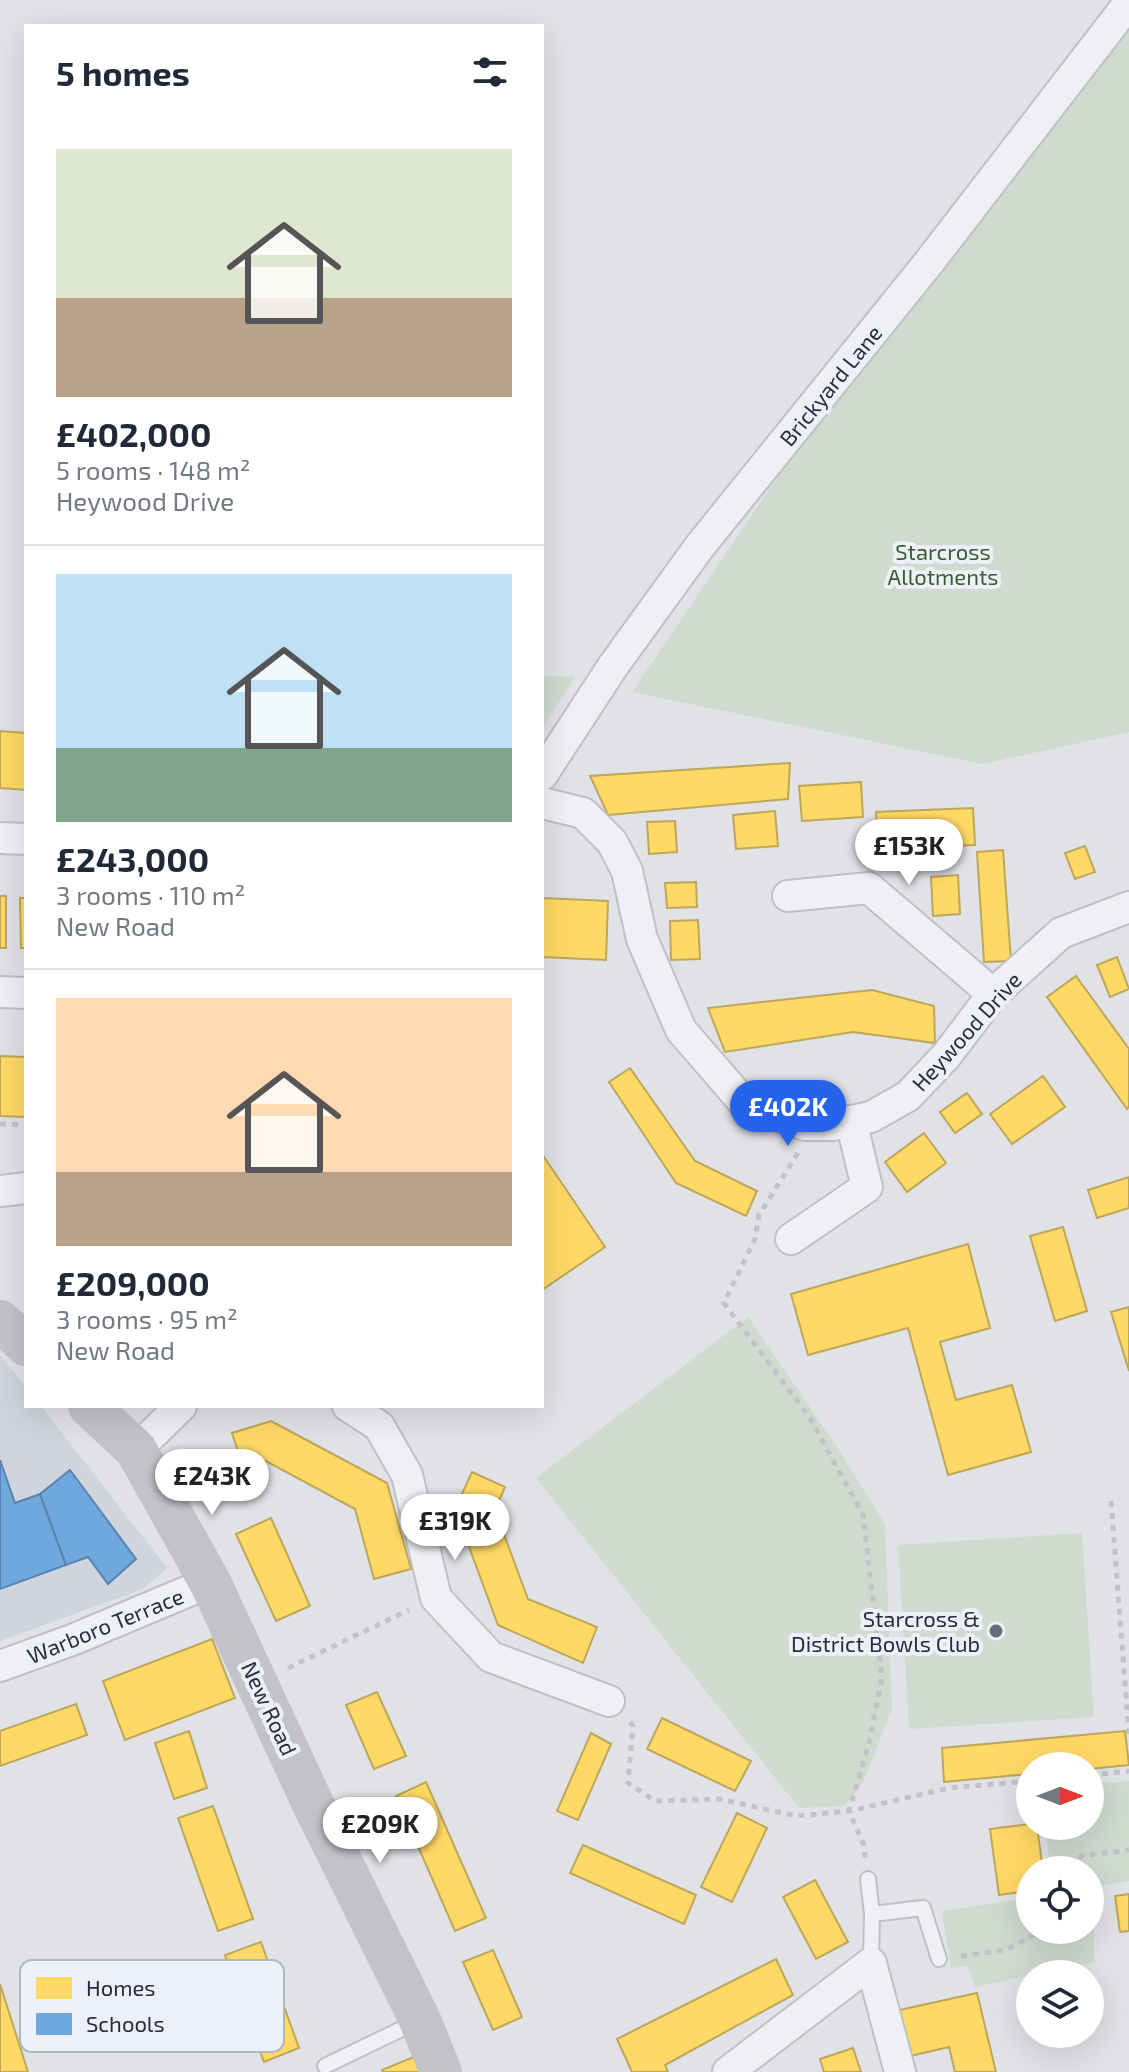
<!DOCTYPE html>
<html lang="en">
<head>
<meta charset="utf-8">
<style>
  body { margin:0; font-family:"Exo 2",sans-serif; background:#f2f2f3; color:#1f2937; height:100vh; display:flex; flex-direction:column; font-size:30px; white-space:nowrap }
  * { box-sizing:border-box; margin:0 }
  p { font-size:26px; color:#747a83 }
  .icon { flex:none; width:44px; height:44px; fill:none; stroke:currentColor; stroke-width:2; stroke-linecap:round; stroke-linejoin:round }
  .map { position:relative; flex:1; overflow:hidden }
  .panel { position:absolute; left:24px; top:24px; width:520px; height:1384px; display:flex; flex-direction:column; background:#fff; border-radius:0px; box-shadow:0 8px 32px #0002 }
  .panel>* { flex:none }
  .needle { width:52px; rotate:90deg }
  .controls { position:absolute; left:1016px; top:1752px; display:grid; gap:16px }
  .controls a { display:grid; place-items:center; width:88px; height:88px; border-radius:50%; background:#fff; box-shadow:0 8px 32px #0002; font-size:40px }
  .price { position:absolute; translate:-50% -68px; padding:0 18px; border-radius:28px; background:#fff; color:#222; font-size:26px; line-height:52px; filter:drop-shadow(0 2px 4px #0008) }
  .price::after { content:''; position:absolute; left:50%; top:48px; width:24px; height:18px; margin-left:-12px; background:inherit; clip-path:polygon(0 0,100% 0,50% 100%) }
  .price.selected { background:#2563eb; color:#fff }
  ul { padding:0; list-style:none }
  li { display:grid; align-content:center; gap:16px; height:424px; padding:0 32px }
  li+li { border-top:2px solid #e0e1e3 }
  li span { display:grid; place-items:center; height:248px; border-radius:0px; color:#555 }
  li>.icon { margin-inline-start:auto }
  span .icon { width:144px; height:144px; fill:#fffc; stroke-width:1 }
  li b { font-size:34px }
  h2 { display:flex; justify-content:space-between; align-items:center; height:96px; padding:0 32px; font-size:34px }
  .map>svg:first-child { display:block }
</style>
</head>
<body>
<div class="map">
<svg width="1129" height="2072" viewBox="0 0 1129 2072">
  <rect width="100%" height="100%" fill="#e0e2e6"/>
  <path fill="#d0d5dd" d="M0,1355L26,1387V1406H41L167,1568L143,1589L0,1641Z"/>
  <g fill="#d0dacf">
    <path d="M1129,31V732L983,764L632,692L844,379Z"/>
    <path d="M542,676L575,677L542,728Z"/>
    <path d="M748,1317L839,1450L885,1524L892,1709L863,1782L844,1806L799,1808L536,1478Z"/>
    <path d="M1082,1533L1094,1717L909,1729L898,1545Z"/>
    <path d="M1129,1781V1881L1094,1887V1962L975,1987L968,1966L951,1968L942,1911L1030,1898V1930H1090V1870H1050L1046,1826H1090V1784Z"/>
  </g>
  <g fill="#ffd966" stroke="#bea65b" stroke-width="2">
    <path d="M0,731L26,733V790L0,788Z"/>
    <path d="M790,763L788,799L608,815L590,776Z"/>
    <path d="M861,782L863,817L802,821L799,786Z"/>
    <path d="M973,808L975,845L878,849L876,812Z"/>
    <path d="M775,811L778,846L736,849L733,815Z"/>
    <path d="M675,821L677,852L649,854L647,822Z"/>
    <path d="M1085,846L1095,872L1075,879L1065,853Z"/>
    <path d="M1003,850L1011,961L984,962L977,852Z"/>
    <path d="M958,875L960,914L933,916L931,877Z"/>
    <path d="M696,882L697,907L667,908L665,883Z"/>
    <rect x="0" y="896" width="6" height="52"/>
    <path d="M20,898H26V948H21Z"/>
    <path d="M542,898L608,901L606,960L542,957Z"/>
    <path d="M698,920L700,959L671,960L670,921Z"/>
    <path d="M1117,957L1129,989L1110,997L1097,965Z"/>
    <path d="M1076,976L1129,1049V1107L1127,1109L1047,997Z"/>
    <path d="M872,990L934,1006L935,1043L853,1032L725,1052L708,1008Z"/>
    <path d="M0,1056L26,1057V1117L0,1116Z"/>
    <path d="M630,1068L695,1161L757,1191L746,1216L676,1183L609,1082Z"/>
    <path d="M1043,1076L1065,1107L1012,1144L990,1114Z"/>
    <path d="M967,1093L982,1114L955,1133L940,1112Z"/>
    <path d="M924,1133L946,1163L907,1192L885,1162Z"/>
    <path d="M542,1154L605,1247L542,1290Z"/>
    <path d="M1129,1177V1208L1097,1218L1088,1190Z"/>
    <path d="M1063,1227L1087,1311L1055,1321L1030,1236Z"/>
    <path d="M968,1244L990,1328L940,1342L956,1400L1012,1385L1031,1452L948,1475L908,1328L808,1355L791,1294Z"/>
    <path d="M1129,1307V1371L1111,1312Z"/>
    <path d="M271,1421L387,1483L411,1569L374,1579L355,1509L266,1461L243,1467L232,1433Z"/>
    <path d="M472,1472L505,1487L495,1510L528,1599L597,1627L583,1663L498,1625L455,1509Z"/>
    <path d="M271,1518L310,1606L276,1621L236,1534Z"/>
    <path d="M212,1639L235,1698L125,1740L103,1681Z"/>
    <path d="M377,1692L406,1756L374,1769L346,1705Z"/>
    <path d="M76,1704L87,1735L0,1766V1731Z"/>
    <path d="M662,1718L751,1761L735,1791L647,1749Z"/>
    <path d="M189,1731L207,1788L174,1799L155,1743Z"/>
    <path d="M1125,1731L1129,1765L1090,1769V1766H1030V1774L944,1782L942,1748Z"/>
    <path d="M591,1733L611,1744L578,1820L557,1811Z"/>
    <path d="M426,1782L486,1918L455,1931L396,1796Z"/>
    <path d="M213,1806L253,1919L218,1931L178,1818Z"/>
    <path d="M737,1813L767,1828L732,1902L701,1887Z"/>
    <path d="M1030,1824L1037,1826L1043,1870H1030V1891L999,1895L990,1829Z"/>
    <path d="M583,1845L696,1895L684,1924L570,1873Z"/>
    <path d="M815,1880L848,1942L816,1959L783,1897Z"/>
    <path d="M1129,1894V1931L1120,1932L1115,1896Z"/>
    <path d="M261,1942L299,2048L264,2062L225,1955Z"/>
    <path d="M493,1950L522,2017L493,2030L463,1962Z"/>
    <path d="M776,1959L793,1995L665,2065L668,2072H632L617,2039Z"/>
    <path d="M0,1984L28,2072H0Z"/>
    <path d="M977,1993L996,2072H955L949,2047L906,2057L895,2011Z"/>
    <path d="M853,2048L861,2072H824L820,2059Z"/>
    <path d="M416,2056L424,2072H383L382,2070Z"/>
  </g>
  <g fill="#6fa8dc" stroke="#5983ae" stroke-width="2">
    <path d="M0,1460L15,1503L40,1494L66,1565L0,1589Z"/>
    <path d="M70,1470L136,1559L108,1584L88,1557L66,1565L40,1494Z"/>
  </g>
  <g fill="none" stroke-linecap="round" stroke-linejoin="round">
    <defs>
      <g id="lane">
        <path d="M868,1879L872,1914L871,1963"/>
        <path d="M872,1914L923,1908L939,1959"/>
        <path d="M325,2066L416,2022"/>
      </g>
      <g id="street">
        <path d="M542,775L613,666L700,546L930,261L1129,3"/>
        <path d="M542,803L583,813L612,842L627,871L642,939L681,1030L745,1104L805,1125H833L871,1117L908,1096L946,1056L993,994L1061,933L1129,907"/>
        <path d="M0,838L26,839"/>
        <path d="M788,896L869,888L993,994"/>
        <path d="M0,992L26,993"/>
        <path d="M0,1191L26,1188"/>
        <path d="M791,1239L867,1187L851,1121"/>
        <path d="M348,1406L379,1426L407,1475L436,1598L491,1657L609,1701"/>
        <path d="M136,1450L181,1406"/>
        <path d="M0,1666L72,1640L210,1582"/>
        <path d="M728,2072L871,1963L900,2072"/>
      </g>
    </defs>
    <use href="#lane" stroke="#bec0c4" stroke-width="18"/>
    <use href="#street" stroke="#bec0c4" stroke-width="34"/>
    <g stroke="#c2c3c9" stroke-width="5" stroke-dasharray="6 6" stroke-linecap="butt">
      <path d="M0,1124L26,1125"/>
      <path d="M798,1153L759,1215L755,1239L724,1303L810,1418L863,1515L882,1678L869,1743L849,1811L864,1845L865,1858"/>
      <path d="M1111,1501L1129,1734"/>
      <path d="M288,1668L409,1610"/>
      <path d="M630,1722L633,1726L628,1783L655,1801L719,1799L797,1816L849,1811L949,1788L1030,1781"/>
      <path d="M1090,1775L1129,1771"/>
      <path d="M1075,1870L1081,1856L1129,1850"/>
      <path d="M961,1956L1006,1950L1043,1930"/>
    </g>
    <use href="#lane" stroke="#eff0f3" stroke-width="14"/>
    <use href="#street" stroke="#eff0f3" stroke-width="30"/>
    <g stroke="#c1c3c9" stroke-width="42">
      <path d="M0,1321L26,1345"/>
      <path d="M89,1406L136,1450L210,1582L313,1804L420,2020L441,2072"/>
    </g>
  </g>
  <circle fill="#666d7b" stroke="#edf0f6" stroke-width="3" cx="996" cy="1631" r="8"/>
  <g text-anchor="middle" dominant-baseline="central" stroke-width="8" stroke-linejoin="round" paint-order="stroke">
    <g font-size="22" fill="#252e41" stroke="#edf0f6">
      <text transform="translate(830 385) rotate(-51)">Brickyard Lane</text>
      <text transform="translate(966 1031) rotate(-48)">Heywood Drive</text>
      <text transform="translate(105 1625) rotate(-22)">Warboro Terrace</text>
      <text transform="translate(270 1708) rotate(65)">New Road</text>
    </g>
    <g font-size="22" fill="#375e31" stroke="#edf0f6">
      <text x="943" y="551">Starcross<tspan x="943" dy="25">Allotments</tspan></text>
    </g>
    <g font-size="22" fill="#252e41" stroke="#edf0f6" text-anchor="end">
      <text x="980" y="1618">Starcross &amp;<tspan x="980" dy="25">District Bowls Club</tspan></text>
    </g>
  </g>
  <rect x="20" y="1960" width="264" height="92" rx="12" fill="#edf0f6" stroke="#b1b6c0" stroke-width="2"/>
  <rect x="36" y="1977" width="36" height="22" fill="#ffd966"/>
  <rect x="36" y="2013" width="36" height="22" fill="#6fa8dc"/>
  <g font-size="22" fill="#252e41">
    <text x="86" y="1996">Homes</text>
    <text x="86" y="2032">Schools</text>
  </g>
</svg>
<div class="controls">
<a><svg class="needle" viewBox="-14 -14 28 28"><path d="M0-13l5 13h-10z" fill="#e53935"/><path d="M0 13l5-13h-10z" fill="#747a83"/></svg></a>
<a><svg class="icon" aria-label="locate" viewBox="0 0 24 24"><circle cx="12" cy="12" r="6"/><path d="M12 2v4M12 18v4M2 12h4M18 12h4"/></svg></a>
<a><svg class="icon" aria-label="layers" viewBox="0 0 24 24"><path d="M12 4l9 5-9 5-9-5zM3 14l9 5 9-5"/></svg></a>
</div>
<b class="price" style="left:909px;top:887px">£153K</b>
<b class="price selected" style="left:788px;top:1148px">£402K</b>
<b class="price" style="left:212px;top:1517px">£243K</b>
<b class="price" style="left:455px;top:1562px">£319K</b>
<b class="price" style="left:380px;top:1865px">£209K</b>
<section class="panel">
<h2>5 homes<svg class="icon" aria-label="filters" viewBox="0 0 24 24"><path d="M4 7h16M4 17h16"/><circle cx="9" cy="7" r="2"/><circle cx="15" cy="17" r="2"/></svg></h2>
<ul>
<li><span style="background:linear-gradient(#dfe7d0 60%,#b9a48a 0)"><svg class="icon" aria-label="home" viewBox="0 0 24 24"><path d="M3 11l9-7 9 7M6 9v11h12V9"/></svg></span><div><b>£402,000</b><p>5 rooms · 148 m²</p><p>Heywood Drive</p></div></li>
<li><span style="background:linear-gradient(#bfe0f5 70%,#7fa58c 0)"><svg class="icon" aria-label="home" viewBox="0 0 24 24"><path d="M3 11l9-7 9 7M6 9v11h12V9"/></svg></span><div><b>£243,000</b><p>3 rooms · 110 m²</p><p>New Road</p></div></li>
<li><span style="background:linear-gradient(#ffd9b3 70%,#b9a48a 0)"><svg class="icon" aria-label="home" viewBox="0 0 24 24"><path d="M3 11l9-7 9 7M6 9v11h12V9"/></svg></span><div><b>£209,000</b><p>3 rooms · 95 m²</p><p>New Road</p></div></li>
</ul>
</section>
</div>
</body>
</html>
